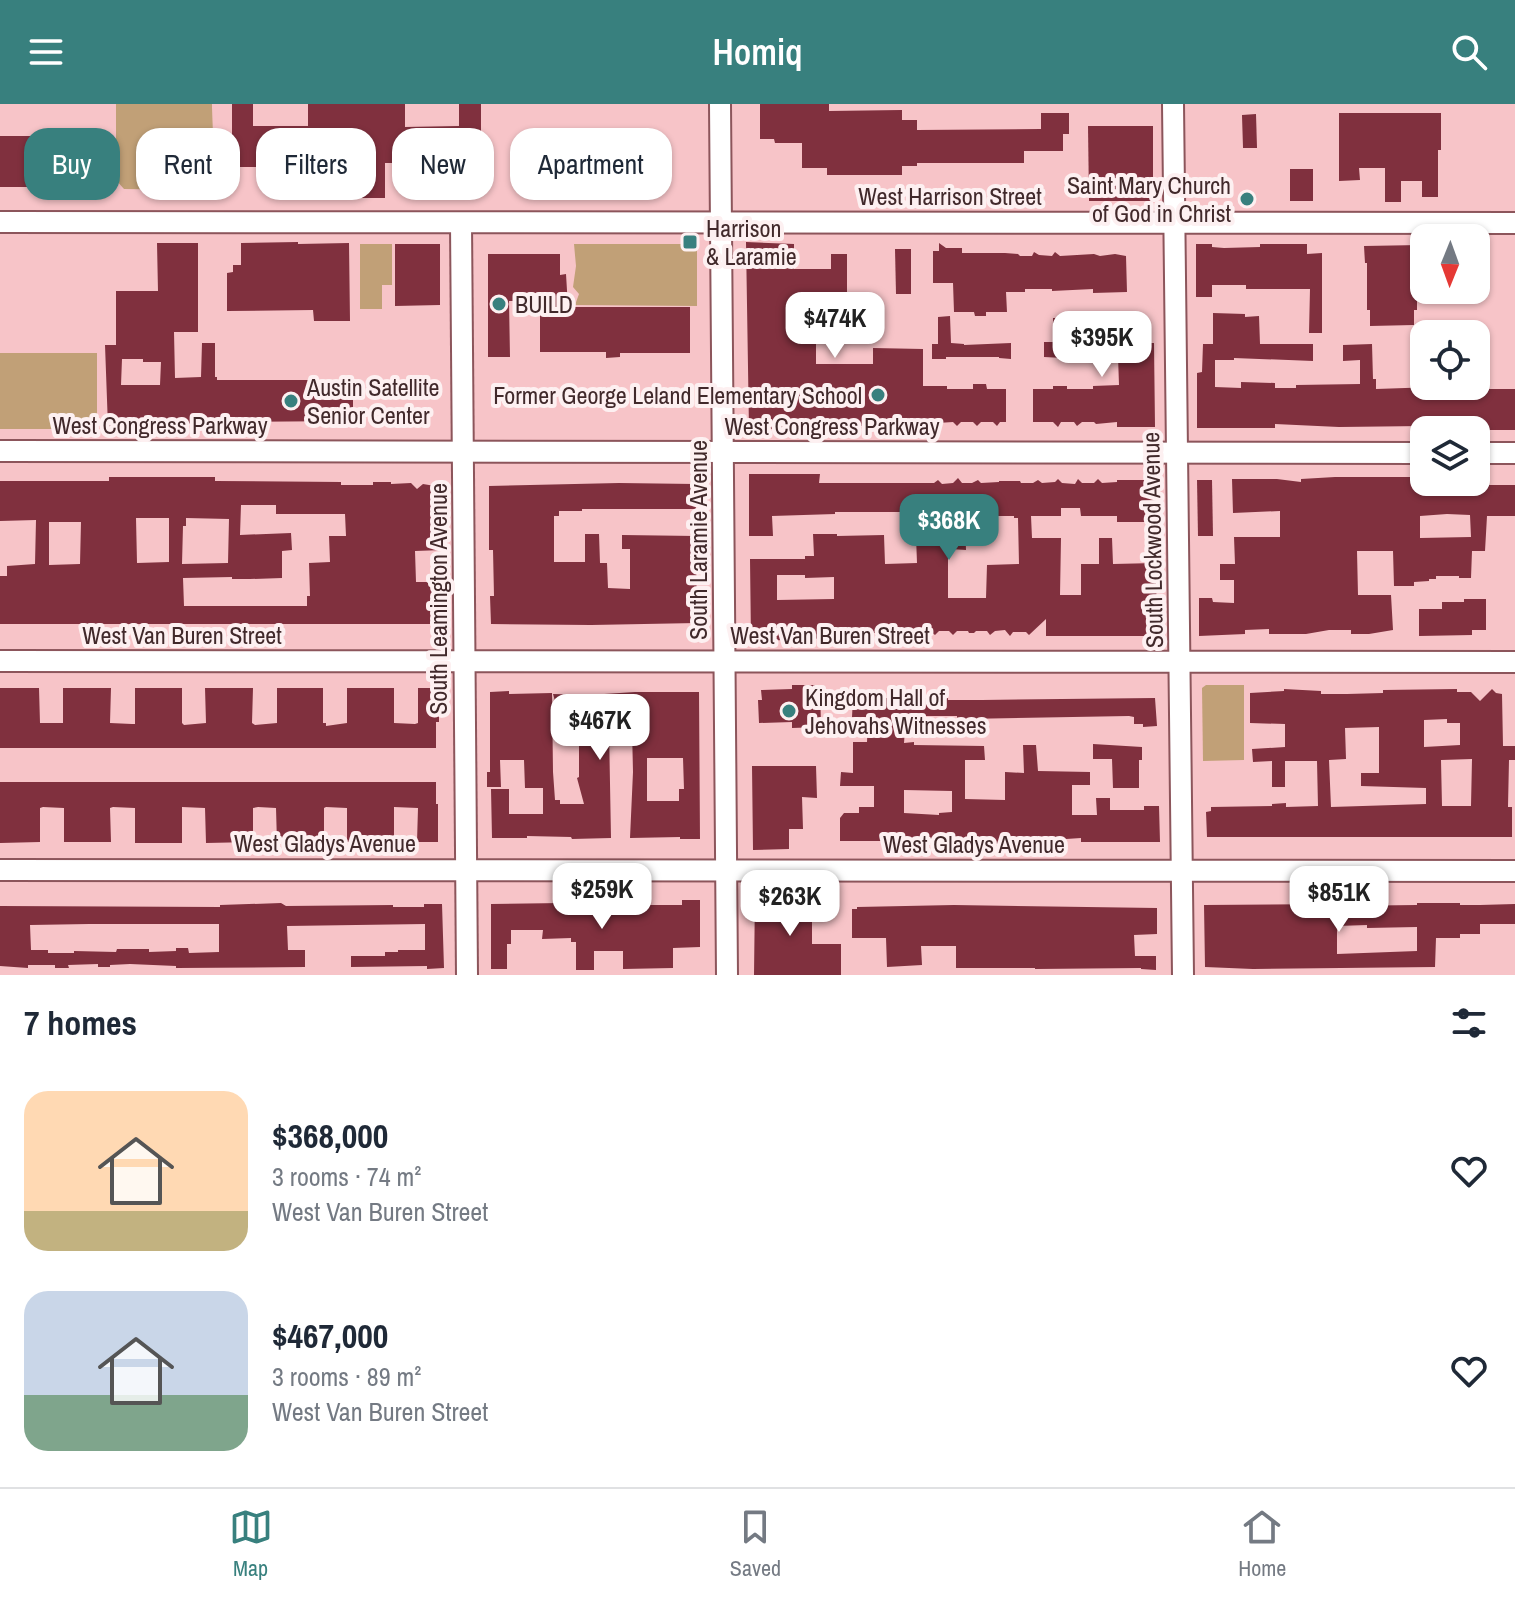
<!DOCTYPE html>
<html lang="en">
<head>
<meta charset="utf-8">
<style>
  body { margin:0; font-family:"Archivo Narrow",sans-serif; background:#f2f2f3; color:#1f2937; height:100vh; display:flex; flex-direction:column; font-size:30px; white-space:nowrap }
  * { box-sizing:border-box; margin:0 }
  p { font-size:26px; color:#747a83 }
  .icon { flex:none; width:44px; height:44px; fill:none; stroke:currentColor; stroke-width:2; stroke-linecap:round; stroke-linejoin:round }
  .map { position:relative; height:871px; overflow:hidden }
  .panel { display:flex; flex-direction:column; background:#fff; flex:1 }
  .panel>* { flex:none }
  .top-card { position:absolute; left:24px; top:24px; width:800px; height:72px; display:flex; gap:16px }
  .needle { width:52px; rotate:181deg }
  .controls { position:absolute; left:1410px; top:120px; display:grid; gap:16px }
  .controls a { display:grid; place-items:center; width:80px; height:80px; border-radius:16px; background:#fff; box-shadow:0 2px 6px #0004; font-size:40px }
  .price { position:absolute; translate:-50% -68px; padding:0 18px; border-radius:16px; background:#fff; color:#222; font-size:26px; line-height:52px; filter:drop-shadow(0 2px 4px #0008) }
  .price::after { content:''; position:absolute; left:50%; top:48px; width:24px; height:18px; margin-left:-12px; background:inherit; clip-path:polygon(0 0,100% 0,50% 100%) }
  .price.selected { background:#38807e; color:#fff }
  ul { padding:0; list-style:none }
  li { display:flex; align-items:center; gap:24px; height:200px; padding:0 24px }
  li span { display:grid; place-items:center; flex:none; width:224px; height:160px; border-radius:24px; color:#555 }
  li>.icon { margin-inline-start:auto }
  span .icon { width:96px; height:96px; fill:#fffc; stroke-width:1 }
  li b { font-size:34px }
  h2 { display:flex; justify-content:space-between; align-items:center; height:96px; padding:0 24px; font-size:34px }
  .tag { padding:0 28px; border-radius:24px; background:#fff; box-shadow:0 2px 6px #0004; font-size:28px; line-height:72px }
  .tag.selected { background:#38807e; color:#fff }
  header { display:flex; justify-content:space-between; align-items:center; height:104px; padding:0 24px; background:#38807e; color:#fff; font-size:36px; font-weight:600 }
  .tabs { display:flex; justify-content:space-around; align-items:center; height:112px; border-top:2px solid #e0e1e3; background:#fff; font-size:22px; color:#747a83 }
  .tabs a { display:grid; justify-items:center; gap:4px }
  .tabs .selected { color:#38807e }
  .map>svg:first-child { display:block }
</style>
</head>
<body>
<header><svg class="icon" aria-label="menu" viewBox="0 0 24 24"><path d="M4 6h16M4 12h16M4 18h16"/></svg>Homiq<svg class="icon" aria-label="search" viewBox="0 0 24 24"><circle cx="10" cy="10" r="6"/><path d="M15 15l6 6"/></svg></header>
<div class="map">
<svg width="1515" height="871" viewBox="0 0 1515 871">
  <rect width="100%" height="100%" fill="#f7c4c8"/>
  <g fill="#c1a077">
    <path d="M116,0H212C212,17 216,59 210,74C207,81 202,84 195,86L124,85L116,76Z"/>
    <path d="M360,140H392V181H382V205H360Z"/>
    <path d="M574,140H697V202L575,201L579,190L573,183L576,162Z"/>
    <rect x="0" y="249" width="97" height="76"/>
    <path d="M1206,581H1244V656L1203,657L1202,584Z"/>
  </g>
  <g fill="#80303e" fill-rule="evenodd">
    <path d="M232,0H253V22H308V0H405V23L459,22V0H481V63H421V59H385V94H327V59L291,60V63H232Z"/>
    <path d="M760,0H829V7L902,6V16H917V26L1041,25V9H1069V30H1063V47H1024V59H917V62H902V71H827V64H802V39H775L774,35H760Z"/>
    <path d="M1339,9H1441V46H1438V93H1422V77H1401V98H1385V64H1359L1360,76L1339,77Z"/>
    <path d="M1256,10L1257,44H1243L1242,11Z"/>
    <path d="M1088,22H1153V97H1089Z"/>
    <rect x="0" y="32" width="50" height="51"/>
    <path d="M75,34H103L104,85L76,86Z"/>
    <rect x="1290" y="65" width="23" height="32"/>
    <path d="M298,138V140L349,139L350,217H314L313,206L227,207V169L233,168V161H241V139Z"/>
    <path d="M746,138L794,140V165H831V150H847V200L816,201V260H873V244L923,245V282H947V285H973V280H986L987,285H1006V318H1000L997,322L993,318H981L977,322L973,318H961L957,322L953,318L922,320V322H819V325H749Z"/>
    <path d="M157,139H198V228H174L175,274L201,273L202,239H215V273H217V276H353V317L215,318L216,330L205,319L198,323H193L189,319L184,323H180L175,319L170,322L163,323H108L105,241H116V187H158ZM122,255H143V258H161L160,281H121Z"/>
    <path d="M939,139L946,144H962V149H1005L1018,150L1020,152H1032L1034,148L1039,151L1052,152L1055,148L1060,152L1094,150L1100,152L1115,150L1126,152L1127,188L1093,189V185L1052,187V185H1025V188H1006L1007,208H986V212H975L974,208H954L953,179H933V147H939Z"/>
    <path d="M395,140H440V201L395,202Z"/>
    <path d="M1196,140H1212V143L1224,144L1260,143V140H1307V150L1322,149V229H1309L1310,185H1246V181H1212V193H1196Z"/>
    <path d="M1420,141V159H1417V206H1414V221L1370,222V206H1367V159H1365L1364,142Z"/>
    <path d="M895,145H911V190H896Z"/>
    <path d="M488,150H560V171L566,170L568,203H690V249H620V253L606,254V248H540V197H509L510,253H488Z"/>
    <path d="M1213,209L1245,210V213L1259,212L1260,240H1313V257L1234,254V256H1215V283L1241,284V278L1275,279V284H1296V281L1360,280V256L1343,257V241L1372,240L1373,275H1376V285L1464,282V285H1515V326H1423V322L1339,323L1275,320V324H1197V269L1202,268L1203,240H1213Z"/>
    <path d="M950,212L951,239L964,240V241L1011,239V255L999,254V253H946V255H932V240H938V213Z"/>
    <path d="M1127,212L1128,239H1154L1155,323H1117V318L1096,320L1094,318H1082L1077,322L1074,318H1061L1058,323L1053,318H1033V285H1053V282H1067V285H1093V282L1119,281L1118,252L1100,253L1098,228H1064V254L1044,253V238H1053V214Z"/>
    <path d="M749,370H820L819,379H934L938,376L942,380L953,379L958,374L962,379H972L978,376L981,379L999,378V377H1020L1021,379H1033L1038,376L1042,379L1055,378L1058,375L1062,379L1075,380L1078,375L1082,379H1094L1098,375L1102,379L1117,378V376H1156V418H1117V412H1081L1080,404H1061V412H1031L1032,434H1061L1060,491H1081V460H1099V434H1112L1113,460L1156,459L1157,532H1046V515L1029,531L1026,528H1013L1010,532L1005,526L995,527L990,531L987,527H976L974,529H969L968,527H957L953,531L949,527H939L935,531L930,527L917,529L910,527H900L895,534L892,527L879,529H874L873,527L855,529L842,528L839,531L836,528H825L816,535L807,526L802,534L786,533V536L751,537L750,455H805V452H814L813,430H837V432L884,431L885,460L917,459L916,432L934,431V408H835V410L772,412L773,432H749ZM993,412H1014V414H1018L1019,460L987,461L986,494H948V447H951V445L966,446L965,415L968,414V413ZM777,471H805V474L834,473V495L777,496Z"/>
    <path d="M109,373H215V377L341,378V381H373V378H391V380L411,379L417,385L423,380L435,382V434H442V446L415,447L416,478H441L442,520H0V472H7V462L35,460L36,416L0,417V377H109ZM241,401H276V410H345L346,432H329L330,458L309,459L310,492H307V502H184L183,474L232,473V475H250L282,474V447L292,446L291,429L240,431ZM136,414H169V458L137,459ZM186,414L229,415L228,459L182,460L183,422H186ZM49,418H81L80,460L49,461Z"/>
    <path d="M1335,373H1419V381H1515V412H1487L1485,447H1472L1471,474H1459V472H1436V475H1429V477L1414,478V482H1394L1393,447H1357L1358,491H1391L1393,526L1369,530H1351V526H1329L1306,530H1269V525L1245,526V530L1199,532V494H1212L1213,498L1234,499V476H1220V460H1235L1234,433H1280V407L1233,409L1232,375H1277L1301,378V375ZM1447,410L1470,411L1471,433L1420,434V412Z"/>
    <path d="M1197,376H1212L1213,432H1198Z"/>
    <path d="M619,379L695,380L696,405H582V407H559V412H554V458H585V430H599L600,459H607L608,484L630,485V445H622V431L696,432L697,519L591,521L491,520L490,492H494L493,446H489V382Z"/>
    <path d="M1464,495H1486V526H1472V531L1419,532V505H1442V498H1464Z"/>
    <path d="M792,581H820L821,623L792,624V618L759,619L758,596H762L761,586L792,585Z"/>
    <path d="M0,584H39L40,619H63V584H111L110,619L132,620H135V584H182V619L184,621L206,619L205,584H253L252,619L255,621L277,619V584H323V619H326V622L347,619V584H394V619L415,620L418,619V584H439V618H436V644H0Z"/>
    <path d="M1284,585L1321,587V590H1347L1383,589V586L1457,585V588H1471L1480,597L1492,585L1496,589L1502,590L1503,642H1515V656H1509L1508,703H1512V733H1207L1206,708L1211,707V703L1272,702V700L1286,699V703L1318,702L1317,657H1285V683H1272V657L1253,658L1252,645L1285,643V620L1250,619V589L1284,587ZM1447,615V619H1460V641L1424,643V616ZM1379,623V669H1361V682L1426,684V700L1331,703L1329,656L1346,655L1345,624ZM1472,655L1471,702H1442L1441,656Z"/>
    <path d="M509,587V590L552,589L553,668L555,696H560V700H584L577,674L579,673V628H564L553,590L589,591L635,588H699L700,735H680V733L630,734L633,668L632,625H609L611,734L572,735L571,733L527,732V734H492L491,685H509V710H543V684H525L524,656H500L501,683H487V668H490V588ZM647,654H683L684,685H679V697H647Z"/>
    <path d="M853,594H948V596H982L1155,594L1157,622L1143,623V620H1134V613L1129,612L963,615L957,614V612H906L904,639L914,638V641L984,642L985,656H965V695L1005,696V668L1024,669L1023,641H1036L1038,667L1090,668V681H1072V711H1097L1096,694H1110V706H1144V702H1159L1160,738H1081V734L1066,735L1062,737L1060,734H1048L1045,736L1028,734L1026,736H1015V740H890V737H840V714L844,709H859V703H874V682H840L841,668L853,669V638H867L868,613H852ZM904,686L952,687V708L939,709V711L904,709Z"/>
    <path d="M1093,640L1142,643V656H1139V684H1113L1112,655H1093Z"/>
    <path d="M752,662H816L817,694L802,693L803,725H789V745L753,746Z"/>
    <path d="M0,678H436V700H438V738H417L418,704L394,703V739L347,738V704L326,703L324,704V739H277L276,704L258,703L253,704V738L206,739L205,704L182,703V739H135V704L113,703L110,704L111,738H64V704L43,703L40,704V738L0,739Z"/>
    <path d="M755,789H812V840H841V871H754Z"/>
    <path d="M682,796H700V843L673,844V864L623,865V847H594V866H576V838H571V834L542,835L543,826H511V840H507V865H491V800L563,799V801H682Z"/>
    <path d="M281,799L286,802L393,801V803H424V800H442L444,864L427,865V862L351,863V852H385V848H398V846H425V820L287,822L288,846H305V863L176,864V862L130,860L110,861V863H98V860L68,861L69,864H55V861H28V864L0,862V802L220,803V801ZM89,820H219V848L189,849L188,844H176V847L149,848V845H117L116,848L74,847V849H48V846H31L30,821Z"/>
    <path d="M1417,799H1460V801H1480L1515,800V820H1480V830H1460V834H1436L1435,863L1253,865L1205,863L1204,801L1335,800V802L1417,801ZM1367,821V824L1417,823V847L1337,850V822Z"/>
    <path d="M954,801L1157,804V830L1134,831L1135,852H1156V866L1141,865V864L1035,865V864H956V842H921L922,861L887,863L886,834H852V805H857V803Z"/>
  </g>
  <g fill="none" stroke-linecap="round" stroke-linejoin="round">
    <defs>
      <g id="minor">
        <path d="M720,0L727,871"/>
        <path d="M1173,0L1183,871"/>
        <path d="M0,118L1515,119"/>
        <path d="M461,119L467,871"/>
        <path d="M0,347L1424,349"/>
        <path d="M1476,349H1515"/>
        <path d="M0,557L1515,558"/>
        <path d="M0,766L1515,767"/>
      </g>
    </defs>
    <use href="#minor" stroke="#8c555b" stroke-width="24"/>
    <use href="#minor" stroke="#fff" stroke-width="20"/>
  </g>
  <g fill="#38807e" stroke="#fdf0f1" stroke-width="3">
    <circle cx="1247" cy="95" r="8"/>
    <rect x="682" y="130" width="16" height="16" rx="4"/>
    <circle cx="499" cy="200" r="8"/>
    <circle cx="878" cy="291" r="8"/>
    <circle cx="291" cy="297" r="8"/>
    <circle cx="789" cy="607" r="8"/>
  </g>
  <g text-anchor="middle" dominant-baseline="central" stroke-width="8" stroke-linejoin="round" paint-order="stroke">
    <g font-size="24" fill="#41292b" stroke="#fdf0f1" text-anchor="start">
      <text x="1231" y="81" text-anchor="end">Saint Mary Church<tspan x="1231" dy="28">of God in Christ</tspan></text>
      <text x="706" y="124">Harrison<tspan x="706" dy="28">&amp; Laramie</tspan></text>
      <text x="515" y="200">BUILD</text>
      <text x="307" y="283">Austin Satellite<tspan x="307" dy="28">Senior Center</tspan></text>
      <text x="862" y="291" text-anchor="end">Former George Leland Elementary School</text>
      <text x="805" y="593">Kingdom Hall of<tspan x="805" dy="28">Jehovahs Witnesses</tspan></text>
    </g>
    <g font-size="24" fill="#41292b" stroke="#fdf0f1">
      <text x="950" y="92">West Harrison Street</text>
      <text x="160" y="321">West Congress Parkway</text>
      <text x="832" y="322">West Congress Parkway</text>
      <text transform="translate(698 436) rotate(-90)">South Laramie Avenue</text>
      <text transform="translate(1152 436) rotate(-91)">South Lockwood Avenue</text>
      <text transform="translate(438 495) rotate(-90)">South Leamington Avenue</text>
      <text x="182" y="531">West Van Buren Street</text>
      <text x="830" y="531">West Van Buren Street</text>
      <text x="325" y="739">West Gladys Avenue</text>
      <text x="974" y="740">West Gladys Avenue</text>
    </g>
  </g>
</svg>
<div class="controls">
<a><svg class="needle" viewBox="-14 -14 28 28"><path d="M0-13l5 13h-10z" fill="#e53935"/><path d="M0 13l5-13h-10z" fill="#747a83"/></svg></a>
<a><svg class="icon" aria-label="locate" viewBox="0 0 24 24"><circle cx="12" cy="12" r="6"/><path d="M12 2v4M12 18v4M2 12h4M18 12h4"/></svg></a>
<a><svg class="icon" aria-label="layers" viewBox="0 0 24 24"><path d="M12 4l9 5-9 5-9-5zM3 14l9 5 9-5"/></svg></a>
</div>
<b class="price" style="left:835px;top:256px">$474K</b>
<b class="price" style="left:1102px;top:275px">$395K</b>
<b class="price selected" style="left:949px;top:458px">$368K</b>
<b class="price" style="left:600px;top:658px">$467K</b>
<b class="price" style="left:602px;top:827px">$259K</b>
<b class="price" style="left:1339px;top:830px">$851K</b>
<b class="price" style="left:790px;top:834px">$263K</b>
<div class="top-card">
<a class="tag selected">Buy</a>
<a class="tag">Rent</a>
<a class="tag">Filters</a>
<a class="tag">New</a>
<a class="tag">Apartment</a>
</div>
</div>
<section class="panel">
<h2>7 homes<svg class="icon" aria-label="filters" viewBox="0 0 24 24"><path d="M4 7h16M4 17h16"/><circle cx="9" cy="7" r="2"/><circle cx="15" cy="17" r="2"/></svg></h2>
<ul>
<li><span style="background:linear-gradient(#ffd9b3 75%,#c2b280 0)"><svg class="icon" aria-label="home" viewBox="0 0 24 24"><path d="M3 11l9-7 9 7M6 9v11h12V9"/></svg></span><div><b>$368,000</b><p>3 rooms · 74 m²</p><p>West Van Buren Street</p></div><svg class="icon" aria-label="heart" viewBox="0 0 24 24"><path d="M12 20l-8-8c-3-5 5-10 8-4 3-6 11-1 8 4z"/></svg></li>
<li><span style="background:linear-gradient(#c9d6e8 65%,#7fa58c 0)"><svg class="icon" aria-label="home" viewBox="0 0 24 24"><path d="M3 11l9-7 9 7M6 9v11h12V9"/></svg></span><div><b>$467,000</b><p>3 rooms · 89 m²</p><p>West Van Buren Street</p></div><svg class="icon" aria-label="heart" viewBox="0 0 24 24"><path d="M12 20l-8-8c-3-5 5-10 8-4 3-6 11-1 8 4z"/></svg></li>
</ul>
</section>
<nav class="tabs">
<a class="selected"><svg class="icon" aria-label="map" viewBox="0 0 24 24"><path d="M3 6l6-2 6 2 6-2v14l-6 2-6-2-6 2zM9 4v14M15 6v14"/></svg>Map</a>
<a><svg class="icon" aria-label="saved" viewBox="0 0 24 24"><path d="M7 4h10v16l-5-4-5 4z"/></svg>Saved</a>
<a><svg class="icon" aria-label="home" viewBox="0 0 24 24"><path d="M3 11l9-7 9 7M6 9v11h12V9"/></svg>Home</a>
</nav>
</body>
</html>
